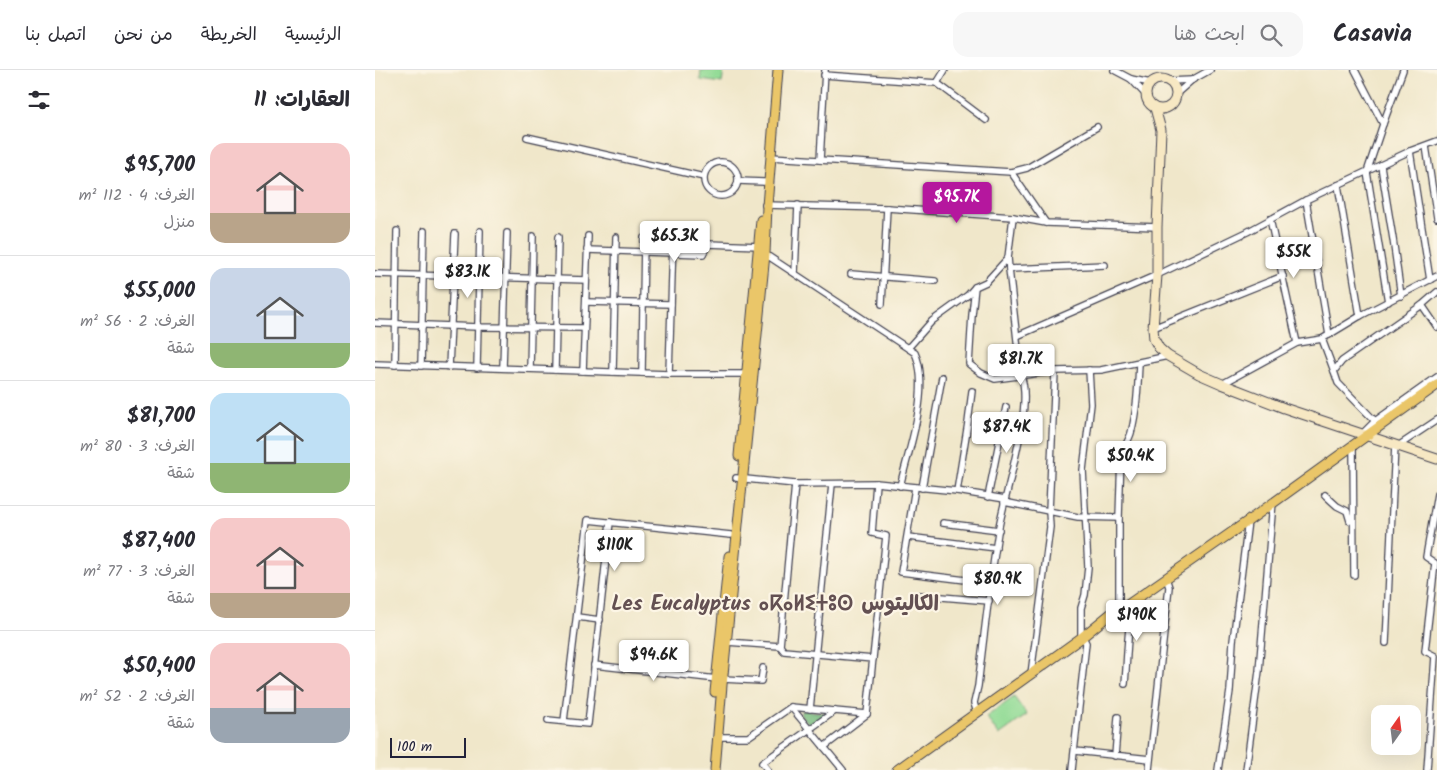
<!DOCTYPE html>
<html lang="ar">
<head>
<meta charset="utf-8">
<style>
  body { margin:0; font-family:Kalam,"Playpen Sans Arabic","Noto Sans Tifinagh",sans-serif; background:#f7f7f7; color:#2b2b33; direction:rtl; height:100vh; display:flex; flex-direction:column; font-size:19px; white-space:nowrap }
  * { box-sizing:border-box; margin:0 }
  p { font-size:16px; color:#7c7c81 }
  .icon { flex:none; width:28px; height:28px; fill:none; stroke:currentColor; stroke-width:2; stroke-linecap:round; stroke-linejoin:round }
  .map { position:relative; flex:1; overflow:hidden; direction:ltr }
  .side { display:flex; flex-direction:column; background:#fff; width:375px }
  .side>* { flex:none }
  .needle { width:32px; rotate:14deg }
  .tools { position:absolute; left:996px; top:635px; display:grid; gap:10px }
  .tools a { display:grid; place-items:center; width:50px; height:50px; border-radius:10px; background:#fff; box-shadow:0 5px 20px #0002; font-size:25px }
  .scale { position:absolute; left:15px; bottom:12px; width:76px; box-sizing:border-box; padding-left:5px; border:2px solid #22223b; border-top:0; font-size:14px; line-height:18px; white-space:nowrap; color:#22223b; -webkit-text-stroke:4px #fcf5e5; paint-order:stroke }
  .price { position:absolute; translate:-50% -42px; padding:0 11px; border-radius:5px; background:#fff; color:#222; font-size:16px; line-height:32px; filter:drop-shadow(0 1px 2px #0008) }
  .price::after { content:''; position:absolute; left:50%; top:30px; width:15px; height:11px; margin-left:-8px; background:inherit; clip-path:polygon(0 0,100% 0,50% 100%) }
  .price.on { background:#b5179e; color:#fff }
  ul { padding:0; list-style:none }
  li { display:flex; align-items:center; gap:15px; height:125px; padding:0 25px }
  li+li { border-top:1px solid #e1e1e2 }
  li span { display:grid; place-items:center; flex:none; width:140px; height:100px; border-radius:15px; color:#555 }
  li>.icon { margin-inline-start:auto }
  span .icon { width:60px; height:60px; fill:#fffc; stroke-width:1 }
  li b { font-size:21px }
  h2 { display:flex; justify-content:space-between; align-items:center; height:60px; padding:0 25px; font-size:21px }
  header { display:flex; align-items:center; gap:30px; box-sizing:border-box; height:70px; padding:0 25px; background:#fff; border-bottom:1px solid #e1e1e2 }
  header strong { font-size:24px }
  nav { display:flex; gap:28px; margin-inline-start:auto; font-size:18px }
  .search { width:350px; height:45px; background:#f7f7f7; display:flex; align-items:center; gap:12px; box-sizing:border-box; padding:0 18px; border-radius:15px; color:#7c7c81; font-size:19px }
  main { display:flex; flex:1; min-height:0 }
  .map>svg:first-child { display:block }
</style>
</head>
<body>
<header>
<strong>Casavia</strong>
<div class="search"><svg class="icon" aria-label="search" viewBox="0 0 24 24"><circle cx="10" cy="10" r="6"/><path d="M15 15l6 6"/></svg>ابحث هنا</div>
<nav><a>الرئيسية</a><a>الخريطة</a><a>من نحن</a><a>اتصل بنا</a></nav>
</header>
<main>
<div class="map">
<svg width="1062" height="700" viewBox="0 0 1062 700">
  <rect width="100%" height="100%" fill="#fcf5e5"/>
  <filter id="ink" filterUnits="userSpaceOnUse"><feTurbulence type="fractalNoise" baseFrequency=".02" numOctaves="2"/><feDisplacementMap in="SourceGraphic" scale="10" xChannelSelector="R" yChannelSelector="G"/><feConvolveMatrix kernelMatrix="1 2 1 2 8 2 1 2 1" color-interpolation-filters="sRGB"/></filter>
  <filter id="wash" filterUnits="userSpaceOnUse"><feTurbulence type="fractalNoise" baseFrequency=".0096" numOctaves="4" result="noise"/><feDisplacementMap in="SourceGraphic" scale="20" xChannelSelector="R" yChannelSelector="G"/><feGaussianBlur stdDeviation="1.12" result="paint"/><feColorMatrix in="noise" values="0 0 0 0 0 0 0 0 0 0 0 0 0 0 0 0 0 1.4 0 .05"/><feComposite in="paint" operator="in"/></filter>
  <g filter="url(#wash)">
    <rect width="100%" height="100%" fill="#f0e7ca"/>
    <g fill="#93db96" stroke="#5a7e68">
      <path d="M326,0H349L347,13L325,10Z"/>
      <path d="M639,627L652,645L624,665L611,647Z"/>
    </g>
    <path fill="#76bb7f" stroke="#4c6e5d" d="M427,640L452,643L435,655L425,644Z"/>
  </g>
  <g filter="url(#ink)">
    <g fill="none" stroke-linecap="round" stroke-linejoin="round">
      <defs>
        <g id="street">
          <path d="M739,0L756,9L776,13"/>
          <path d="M980,0L1008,54L992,102L1013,232"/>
          <path d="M449,5L562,13L570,0"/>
          <path d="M756,9L771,25"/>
          <path d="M794,11L817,10"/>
          <path d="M562,13L611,50"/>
          <path d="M801,24L817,10L835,0"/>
          <path d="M1008,54L1028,0"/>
          <path d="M152,67L329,107"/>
          <path d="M1051,76L1062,148"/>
          <path d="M1035,81L1055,210"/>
          <path d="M396,87L636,102L652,98L722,57"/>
          <path d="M445,90L450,0"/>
          <circle cx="346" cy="109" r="17"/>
          <path d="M1006,96L1018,169L1026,226"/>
          <path d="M636,102L671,153"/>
          <path d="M363,111L389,112"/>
          <path d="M963,115L985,246"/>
          <path d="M931,130L954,265"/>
          <path d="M390,135L512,138L638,147L671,153L782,157"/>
          <path d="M895,149L922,273"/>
          <path d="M212,180L328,184L333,174L384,176"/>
          <path d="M390,184L540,283C556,319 534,379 525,416"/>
          <path d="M634,199L730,195"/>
          <path d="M420,203L423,135"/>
          <path d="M0,204L211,210"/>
          <path d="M476,204L560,211"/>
          <path d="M600,217L597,245L594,294L606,303L620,309L680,301L726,300L793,286"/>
          <path d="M211,232L296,234"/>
          <path d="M507,234L512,138"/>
          <path d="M1047,235L1062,257"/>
          <path d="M0,253L103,257L209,258"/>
          <path d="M778,258L908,206"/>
          <path d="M642,266L782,205L872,162L931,130L1035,81L1062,71"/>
          <path d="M947,269L959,301"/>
          <path d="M533,278L557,251L593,225L600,217L611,212L633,188"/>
          <path d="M0,294L294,304H372"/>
          <path d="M20,295L22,161"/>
          <path d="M46,296L49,161"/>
          <path d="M74,297L80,164"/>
          <path d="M102,298L105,161"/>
          <path d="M128,298L132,163"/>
          <path d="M155,299L158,166"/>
          <path d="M180,300L183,167"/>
          <path d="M208,301L213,166"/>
          <path d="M238,302L241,167"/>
          <path d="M267,303L269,168"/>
          <path d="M294,304L298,170"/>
          <path d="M847,314L922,273L947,269L985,246L1062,206"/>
          <path d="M1000,351L963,313L959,301L967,291L1047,235L1062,222"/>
          <path d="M988,363L1000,351L1062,307"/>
          <path d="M978,375L979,505"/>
          <path d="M1023,376L1062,350"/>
          <path d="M361,408L420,414L501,413L582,421L630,429"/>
          <path d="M420,414L405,576L409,581L498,589"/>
          <path d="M540,418L526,502L615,513"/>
          <path d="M547,418L567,307"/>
          <path d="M582,421L593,353L597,321"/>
          <path d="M950,425L962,436L972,441L975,451"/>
          <path d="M613,427L631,337"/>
          <path d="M629,432L703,447L744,448"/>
          <path d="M568,453L624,460"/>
          <path d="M533,467L621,478"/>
          <path d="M543,525L614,531"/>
          <path d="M744,537V448L746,385C749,377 754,370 756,363C762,341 763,316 764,293"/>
          <path d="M202,547L225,550"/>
          <path d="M706,568V538L710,525L713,497L708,400L716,334L714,300"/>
          <path d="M352,572L405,576"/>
          <path d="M1011,573L1020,375"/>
          <path d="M219,595L342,609"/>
          <path d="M656,604L675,457L674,441L680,301"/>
          <path d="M348,609L386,611L388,598"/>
          <path d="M750,614C752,590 752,567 756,544L751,536"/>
          <path d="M416,637L468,700"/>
          <path d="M435,639L457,414"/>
          <path d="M602,643L599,633L603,616C609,564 615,513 623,462C629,425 659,337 646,306L634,199L633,188L638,147"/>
          <path d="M173,650L213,654L235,452"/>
          <path d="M189,651L213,450L356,465"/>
          <path d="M343,667H373L416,637L492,644"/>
          <path d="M449,677L492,644L511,466L497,463L501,413"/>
          <path d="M700,681L775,689"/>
          <path d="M740,686L743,647"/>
          <path d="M393,700L387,693L460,641"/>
          <path d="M697,700L711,573L708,567"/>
          <path d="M774,700L794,517L791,508"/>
          <path d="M843,700L855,621L858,571L873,451"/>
          <path d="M871,700L884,601L898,432"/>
          <path d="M1052,700L1060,586L1050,581L1060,493L1051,487L1062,424"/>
        </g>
        <g id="secondary">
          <circle cx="786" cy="24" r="15"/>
          <path d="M780,38L786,60L782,157V205L778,258L779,269L784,278L793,286L824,304L847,314L909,338L1062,389"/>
        </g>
        <g id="primary">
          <path d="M364,386L386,150"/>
          <path d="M340,622L354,486"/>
          <path d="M340,700L347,615L390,184L392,136L403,0"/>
          <path d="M522,700L706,568L744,537L751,536L873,451L1062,315"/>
        </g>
      </defs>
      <use href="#street" stroke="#414050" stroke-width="8"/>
      <use href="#secondary" stroke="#414050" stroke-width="11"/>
      <use href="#primary" stroke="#414050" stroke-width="11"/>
      <use href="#street" stroke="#fff" stroke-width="5.5"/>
      <use href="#secondary" stroke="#f7e8c3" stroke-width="9"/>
      <use href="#primary" stroke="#eac669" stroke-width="9"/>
    </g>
  </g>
  <g text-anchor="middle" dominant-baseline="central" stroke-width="4.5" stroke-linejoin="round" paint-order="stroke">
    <g font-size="21" font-weight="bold" fill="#635052" stroke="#fcf5e5">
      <text x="400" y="534">Les Eucalyptus ⴰⴽⴰⵍⵉⵜⵓⵙ الكاليتوس</text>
    </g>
  </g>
</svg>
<div class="tools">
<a><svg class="needle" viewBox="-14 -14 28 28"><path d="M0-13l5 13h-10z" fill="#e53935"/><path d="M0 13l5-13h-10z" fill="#7c7c81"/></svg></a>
</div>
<div class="scale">100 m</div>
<b class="price on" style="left:582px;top:154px">$95.7K</b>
<b class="price" style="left:300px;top:193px">$65.3K</b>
<b class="price" style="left:919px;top:209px">$55K</b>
<b class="price" style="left:93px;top:229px">$83.1K</b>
<b class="price" style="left:646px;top:316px">$81.7K</b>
<b class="price" style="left:632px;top:384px">$87.4K</b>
<b class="price" style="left:756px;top:413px">$50.4K</b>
<b class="price" style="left:240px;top:502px">$110K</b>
<b class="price" style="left:623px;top:536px">$80.9K</b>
<b class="price" style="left:762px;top:572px">$190K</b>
<b class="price" style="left:279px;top:612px">$94.6K</b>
</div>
<section class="side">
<h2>العقارات: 11<svg class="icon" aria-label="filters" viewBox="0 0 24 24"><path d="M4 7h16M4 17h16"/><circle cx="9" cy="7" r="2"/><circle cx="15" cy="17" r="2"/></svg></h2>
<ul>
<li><span style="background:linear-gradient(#f6c9c9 70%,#b9a48a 0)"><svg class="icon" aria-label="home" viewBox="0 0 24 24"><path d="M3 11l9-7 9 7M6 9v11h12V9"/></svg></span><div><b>$95,700</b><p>الغرف: 4 · 112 m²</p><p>منزل</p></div></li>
<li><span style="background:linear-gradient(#c9d6e8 75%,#8fb573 0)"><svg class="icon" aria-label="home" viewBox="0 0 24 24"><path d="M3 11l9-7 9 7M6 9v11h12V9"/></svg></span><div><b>$55,000</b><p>الغرف: 2 · 56 m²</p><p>شقة</p></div></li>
<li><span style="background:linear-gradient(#bfe0f5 70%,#8fb573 0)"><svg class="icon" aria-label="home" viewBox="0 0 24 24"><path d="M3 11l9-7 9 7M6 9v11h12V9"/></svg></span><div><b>$81,700</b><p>الغرف: 3 · 80 m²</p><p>شقة</p></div></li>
<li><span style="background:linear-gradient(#f6c9c9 75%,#b9a48a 0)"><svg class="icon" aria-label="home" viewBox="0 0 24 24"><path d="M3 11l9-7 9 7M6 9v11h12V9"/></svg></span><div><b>$87,400</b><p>الغرف: 3 · 77 m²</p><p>شقة</p></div></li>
<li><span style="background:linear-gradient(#f6c9c9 65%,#9aa5b1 0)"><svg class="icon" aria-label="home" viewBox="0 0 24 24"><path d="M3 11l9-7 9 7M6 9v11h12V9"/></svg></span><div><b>$50,400</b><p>الغرف: 2 · 52 m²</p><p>شقة</p></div></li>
</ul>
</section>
</main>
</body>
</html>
